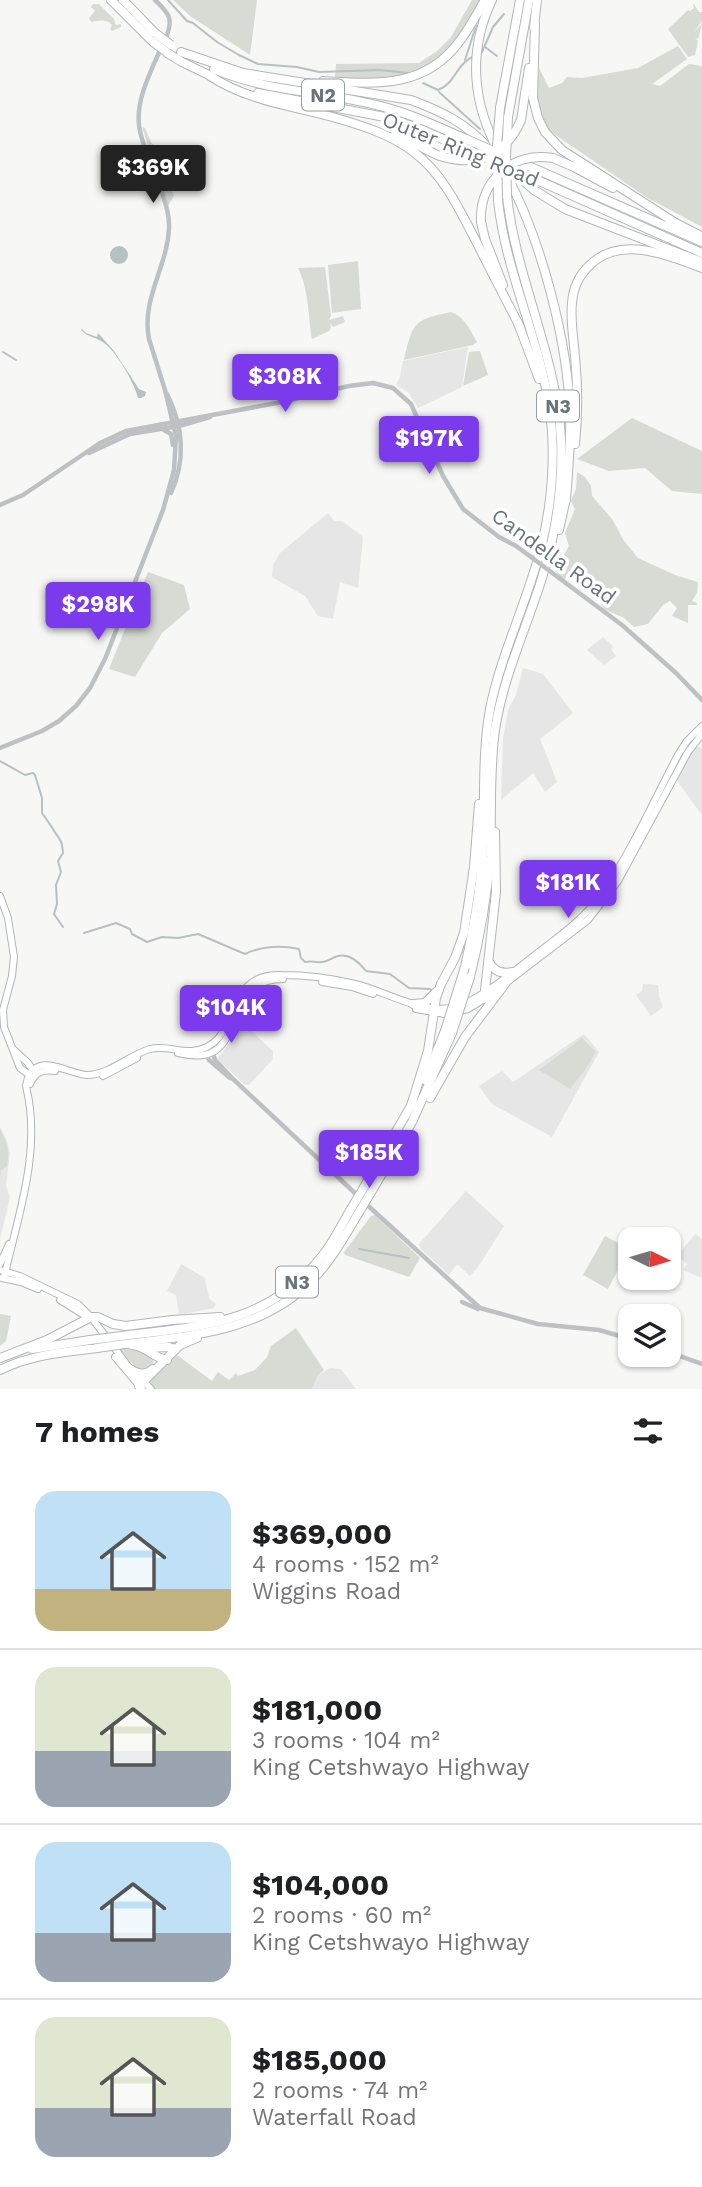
<!DOCTYPE html>
<html lang="en">
<head>
<meta charset="utf-8">
<style>
  body { margin:0; font-family:"Work Sans",sans-serif; background:#f6f6f6; color:#202124; height:100vh; display:flex; flex-direction:column; font-size:26px; white-space:nowrap }
  * { box-sizing:border-box; margin:0 }
  p { font-size:23px; color:#757577 }
  .icon { flex:none; width:38px; height:38px; fill:none; stroke:currentColor; stroke-width:2; stroke-linecap:round; stroke-linejoin:round }
  .map { position:relative; height:1389px; overflow:hidden }
  .drawer { display:flex; flex-direction:column; background:#fff; flex:1 }
  .drawer>* { flex:none }
  .needle { width:46px; rotate:95deg }
  .tools { position:absolute; left:618px; top:1227px; display:grid; gap:14px }
  .tools a { display:grid; place-items:center; width:63px; height:63px; border-radius:14px; background:#fff; box-shadow:0 2px 5px #0004; font-size:35px }
  .price { position:absolute; translate:-50% -60px; padding:0 16px; border-radius:7px; background:#7c3aed; color:#fff; font-size:23px; line-height:46px; filter:drop-shadow(0 2px 4px #0008) }
  .price::after { content:''; position:absolute; left:50%; top:42px; width:21px; height:16px; margin-left:-10px; background:inherit; clip-path:polygon(0 0,100% 0,50% 100%) }
  .price.current { background:#222; color:#fff }
  ul { padding:0; list-style:none }
  li { display:flex; align-items:center; gap:21px; height:175px; padding:0 35px }
  li+li { border-top:2px solid #e0e0e0 }
  li span { display:grid; place-items:center; flex:none; width:196px; height:140px; border-radius:21px; color:#555 }
  li>.icon { margin-inline-start:auto }
  span .icon { width:84px; height:84px; fill:#fffc; stroke-width:1 }
  li b { font-size:30px }
  h2 { display:flex; justify-content:space-between; align-items:center; height:84px; padding:0 35px; font-size:30px }
  .map>svg:first-child { display:block }
</style>
</head>
<body>
<div class="map">
<svg width="702" height="1389" viewBox="0 0 702 1389">
  <rect width="100%" height="100%" fill="#f7f7f5"/>
  <g fill="#e5e6e5">
    <path d="M468,347L462,387L418,408L408,392L396,385L400,377L403,361Z"/>
    <path d="M328,513L334,521H342L363,537L358,588L340,582L333,619L318,616L305,596L272,577L273,565L280,553Z"/>
    <path d="M603,637L614,647L611,649L616,656L604,665L587,650Z"/>
    <path d="M523,668L543,674L573,713L540,739L557,782L545,792L533,773L501,800L503,739L508,710L516,695Z"/>
    <path d="M696,746L702,748V815L677,781L686,761Z"/>
    <path d="M643,984L658,985L659,996L663,1007L651,1016L636,995L642,991Z"/>
    <path d="M238,1022H241L273,1051V1059L249,1085H245L217,1059L233,1039Z"/>
    <path d="M584,1034L599,1052L552,1137L492,1104L479,1086L502,1071L513,1082Z"/>
    <path d="M0,1127L6,1138L10,1153L6,1185L10,1197L0,1239Z"/>
    <path d="M466,1191L504,1226L478,1267L470,1276L457,1264L449,1275L420,1248L419,1244Z"/>
    <path d="M695,1234L702,1239V1278L683,1270L687,1264L677,1256Z"/>
    <path d="M181,1264L205,1278L209,1298L216,1304L214,1308L179,1315L176,1295L167,1291Z"/>
    <path d="M330,1368L341,1369L356,1389H312L318,1375Z"/>
  </g>
  <g fill="#d7dbd4">
    <path d="M173,0H257L250,55L190,16Z"/>
    <path d="M472,0H480C463,38 434,74 390,80C372,82 353,79 335,77L336,64L419,63L437,51L451,37Z"/>
    <path d="M693,3L699,12H702V21L694,32L702,24L698,39L695,38L698,41L695,55L688,57L668,29L688,10L690,11L694,8Z"/>
    <path d="M93,4H99L114,19L116,25L121,24V27L112,31L110,29L112,25C106,18 98,21 91,22L89,18L95,11L91,7Z"/>
    <path d="M678,46L687,59L652,84L660,86L689,64L702,66V227L646,197L547,129L537,99L539,68L549,88L562,83L567,77L582,78L638,68Z"/>
    <path d="M142,127L145,128L151,142L159,152L162,171L174,196L168,206Z"/>
    <path d="M358,261L361,309L332,313L328,265Z"/>
    <path d="M325,267L331,316L329,320L343,316L345,322L333,327L330,323L331,328L329,331L312,339C308,316 309,289 298,268Z"/>
    <path d="M451,312C465,317 470,330 477,342L473,345L404,360C413,322 413,320 451,312Z"/>
    <path d="M480,351L488,375L463,386L469,352Z"/>
    <path d="M632,418L702,451V494L672,491L645,468L609,471L577,459Z"/>
    <path d="M577,472L585,477L591,486L592,496L612,519L624,541L638,558L675,575L698,582L697,593L692,601L697,603V605H688V623L672,616L677,608L670,601L663,605L648,624L634,627L624,618L604,609L594,592H585L579,582L580,575L571,572L563,581L555,570L569,546L565,533L575,509L571,501L576,489Z"/>
    <path d="M148,572L184,585L190,609L162,633L135,677L109,669Z"/>
    <path d="M89,600L120,611L114,629L103,625V621L87,615L86,608Z"/>
    <path d="M582,1038L596,1052L587,1067L570,1089L539,1070Z"/>
    <path d="M0,1129C7,1142 10,1151 7,1166L1,1170L0,1177Z"/>
    <path d="M375,1215L420,1258L409,1277L345,1255L344,1252L371,1216Z"/>
    <path d="M605,1236L629,1249L608,1289L583,1275Z"/>
    <path d="M0,1314L11,1316L6,1341L0,1346Z"/>
    <path d="M296,1328L324,1370L318,1375L312,1389H155L151,1385L150,1381C159,1372 169,1364 177,1355L212,1381L218,1372L229,1380L236,1373L238,1376L255,1370L267,1357L271,1346Z"/>
    <path d="M133,1347L152,1356L154,1365L146,1371H139L119,1349Z"/>
  </g>
  <g fill="#b6c1c4">
    <circle cx="119" cy="255" r="9"/>
    <path d="M82,329L86,333L97,337L98,333L114,351L139,389L146,392L145,396L141,398H138C135,384 115,348 101,341C93,336 87,337 81,330Z"/>
  </g>
  <g fill="none" stroke-linecap="round" stroke-linejoin="round">
    <g stroke="#b6c1c4" stroke-width="2">
      <path d="M168,0L187,21L193,23L217,42L239,55L258,64L297,67L319,72L380,70L408,73"/>
      <path d="M485,47L497,56"/>
      <path d="M482,52L493,27L504,14"/>
      <path d="M465,60L476,26"/>
      <path d="M423,83L438,90C455,84 456,64 474,56"/>
      <path d="M439,92L480,129"/>
      <path d="M3,352L16,360"/>
      <path d="M0,761L25,775L33,773L35,775L42,798V813C48,821 48,822 53,829C59,840 62,838 63,853L58,861L61,872L56,885L57,904L54,914L63,927"/>
      <path d="M84,933L116,923L130,929L132,934L147,942L162,937L178,938L198,934L245,954C261,946 282,945 299,949L301,958L305,962C312,960 315,963 322,962C327,962 333,957 338,956C350,953 359,962 366,971L390,974L409,988L430,989L432,991"/>
      <path d="M359,1249L409,1258"/>
    </g>
    <defs>
      <g id="major">
        <path d="M0,896L8,918L14,957L12,976L3,1010L4,1027L20,1068L31,1076"/>
        <path d="M322,982L352,987L373,994"/>
        <path d="M240,1003C250,986 265,979 283,979"/>
        <path d="M416,1009L445,1014L468,1009L489,996L588,920L618,881L688,752L702,734"/>
        <path d="M14,1050L28,1063L34,1072"/>
        <path d="M178,1053C208,1060 223,1053 233,1023"/>
        <path d="M103,1076L137,1058"/>
        <path d="M30,1084C35,1072 43,1069 55,1071"/>
        <path d="M0,1264L9,1244"/>
        <path d="M0,1270L20,1276L78,1304L91,1317L128,1366L151,1389"/>
        <path d="M2,1278L21,1282L38,1289"/>
        <path d="M4,1278C18,1215 42,1151 26,1086C27,1078 31,1069 40,1066C52,1062 73,1074 87,1075C109,1075 129,1055 150,1049C165,1045 177,1052 192,1051C245,1046 219,973 281,975C305,975 331,978 355,984C390,992 430,1021 466,1003C489,992 511,974 531,958C557,938 586,918 605,890C633,848 654,800 678,755L687,741L702,726"/>
        <path d="M60,1300L84,1315"/>
        <path d="M115,1357L142,1389"/>
      </g>
      <g id="highway">
        <path d="M111,0L152,41"/>
        <path d="M123,0L155,33"/>
        <path d="M492,0C468,50 472,102 498,150"/>
        <path d="M535,24L533,98L538,118L545,132L562,150L674,222"/>
        <path d="M534,27L537,0"/>
        <path d="M181,52L243,73L411,100C441,111 468,124 489,149"/>
        <path d="M169,54L182,62L213,77"/>
        <path d="M214,69C267,92 321,91 376,105C407,112 436,126 466,139"/>
        <path d="M210,76C248,101 294,106 336,118C364,126 392,135 415,153C445,176 461,213 478,245C492,273 506,300 520,327"/>
        <path d="M323,81C375,84 424,89 459,42C469,29 477,14 485,0"/>
        <path d="M258,93L385,117L420,129L470,151"/>
        <path d="M500,108L520,0"/>
        <path d="M508,117L529,0"/>
        <path d="M521,120L529,68"/>
        <path d="M395,134L437,155"/>
        <path d="M553,158L574,167L613,188"/>
        <path d="M524,164L702,242"/>
        <path d="M511,170L534,190L565,209L702,262"/>
        <path d="M506,174C541,239 568,341 570,415C571,444 568,472 566,500"/>
        <path d="M537,180L702,253"/>
        <path d="M670,220L699,235"/>
        <path d="M481,222L485,239L503,285"/>
        <path d="M518,323L539,379"/>
        <path d="M575,444C578,415 578,386 575,357C574,340 570,321 572,303C573,289 579,275 590,265C620,235 668,255 702,268"/>
        <path d="M559,530L566,498"/>
        <path d="M489,962C495,972 501,974 513,972"/>
        <path d="M465,967C474,926 482,884 483,842C485,797 482,753 490,709C499,664 518,622 532,578C548,532 555,480 552,432C547,351 506,280 498,200"/>
        <path d="M470,977C480,937 487,897 490,857C492,814 489,772 495,730C503,677 526,629 542,578C556,533 563,485 561,438C556,354 516,279 507,196"/>
        <path d="M484,999L496,892L495,832"/>
        <path d="M413,1004L425,1003L436,992"/>
        <path d="M425,1080L445,1031"/>
        <path d="M430,1098L465,1037L505,984"/>
        <path d="M411,1106L428,1051L436,998L441,984L455,958L464,933L474,867L479,804"/>
        <path d="M363,1189L412,1104"/>
        <path d="M370,1194L412,1122L452,1033"/>
        <path d="M114,1337C196,1326 267,1327 323,1255C334,1241 342,1224 351,1209"/>
        <path d="M118,1345C187,1336 261,1333 312,1280C331,1261 344,1237 358,1214"/>
        <path d="M132,1345C149,1347 153,1358 167,1360"/>
        <path d="M147,1348L169,1347L176,1349"/>
        <path d="M32,1349L90,1340"/>
        <path d="M0,1358L47,1340L91,1317H98L113,1324L126,1326L172,1320L220,1317"/>
        <path d="M130,1369C139,1374 145,1376 153,1369"/>
        <path d="M0,1370C30,1355 64,1352 97,1348"/>
        <path d="M139,1386L180,1345L197,1338"/>
      </g>
    </defs>
    <use href="#major" stroke="#b1b6b8" stroke-width="8"/>
    <use href="#highway" stroke="#b3b6b9" stroke-width="10"/>
    <g stroke="#bdc1c4" stroke-width="4.5">
      <path d="M155,0C170,14 174,19 165,40"/>
      <path d="M167,394C183,426 186,460 171,493"/>
      <path d="M164,430L171,434L173,445"/>
      <path d="M89,453L130,434L179,426L210,417"/>
      <path d="M0,505L23,495L100,443L126,431L277,403L349,386L373,383L393,388L411,404L443,476L463,509L499,537L516,546L531,557"/>
      <path d="M559,578L622,625L676,673L702,700"/>
      <path d="M0,748L42,731L59,721L76,706L90,688L105,659L163,510L174,470L176,436L165,390L149,339C141,300 167,267 169,229C170,212 163,197 158,181C152,164 141,144 139,125C136,99 151,71 161,48"/>
      <path d="M203,1048L209,1060L230,1078"/>
      <path d="M212,1050L215,1060L233,1079L358,1196"/>
      <path d="M364,1202L480,1308L538,1324L599,1330L630,1339"/>
      <path d="M462,1302L478,1309"/>
      <path d="M668,1352L702,1364"/>
    </g>
    <use href="#major" stroke="#fff" stroke-width="6"/>
    <use href="#highway" stroke="#fff" stroke-width="8"/>
    <defs>
      <g id="highway-bridge">
        <path d="M155,33L171,45"/>
        <path d="M152,41L169,54"/>
        <path d="M466,139L498,153"/>
        <path d="M470,151L487,158"/>
        <path d="M437,155C473,168 506,156 521,120"/>
        <path d="M505,166L537,180"/>
        <path d="M507,196L506,157L508,117"/>
        <path d="M498,200L497,146L500,108"/>
        <path d="M481,222C479,181 512,151 553,158"/>
        <path d="M445,1031L465,967"/>
        <path d="M452,1033L470,977"/>
        <path d="M351,1209L363,1189"/>
        <path d="M358,1214L370,1194"/>
        <path d="M90,1340L114,1337"/>
        <path d="M97,1348L118,1345"/>
      </g>
    </defs>
    <use href="#highway-bridge" stroke="#b3b6b9" stroke-width="10" stroke-linecap="butt"/>
    <path stroke="#bdc1c4" stroke-width="4.5" d="M531,557L559,578"/>
    <use href="#highway-bridge" stroke="#fff" stroke-width="8"/>
  </g>
  <g text-anchor="middle" dominant-baseline="central" stroke-width="7" stroke-linejoin="round" paint-order="stroke">
    <g fill="#fff" stroke="#949ea3" stroke-width="2">
      <rect x="302" y="79.5" width="42" height="31" rx="5"/>
      <rect x="537" y="390.5" width="42" height="31" rx="5"/>
      <rect x="276" y="1266.5" width="42" height="31" rx="5"/>
    </g>
    <g font-size="19" font-weight="bold" fill="#66747c">
      <text x="323" y="95">N2</text>
      <text x="558" y="406">N3</text>
      <text x="297" y="1282">N3</text>
    </g>
    <g font-size="21" fill="#66747c" stroke="#fff">
      <text transform="translate(461 149) rotate(22)">Outer Ring Road</text>
      <text transform="translate(554 556) rotate(36)">Candella Road</text>
    </g>
  </g>
</svg>
<div class="tools">
<a><svg class="needle" viewBox="-14 -14 28 28"><path d="M0-13l5 13h-10z" fill="#e53935"/><path d="M0 13l5-13h-10z" fill="#757577"/></svg></a>
<a><svg class="icon" aria-label="layers" viewBox="0 0 24 24"><path d="M12 4l9 5-9 5-9-5zM3 14l9 5 9-5"/></svg></a>
</div>
<b class="price current" style="left:153px;top:205px">$369K</b>
<b class="price" style="left:285px;top:414px">$308K</b>
<b class="price" style="left:429px;top:476px">$197K</b>
<b class="price" style="left:98px;top:642px">$298K</b>
<b class="price" style="left:568px;top:920px">$181K</b>
<b class="price" style="left:231px;top:1045px">$104K</b>
<b class="price" style="left:369px;top:1190px">$185K</b>
</div>
<section class="drawer">
<h2>7 homes<svg class="icon" aria-label="filters" viewBox="0 0 24 24"><path d="M4 7h16M4 17h16"/><circle cx="9" cy="7" r="2"/><circle cx="15" cy="17" r="2"/></svg></h2>
<ul>
<li><span style="background:linear-gradient(#bfe0f5 70%,#c2b280 0)"><svg class="icon" aria-label="home" viewBox="0 0 24 24"><path d="M3 11l9-7 9 7M6 9v11h12V9"/></svg></span><div><b>$369,000</b><p>4 rooms · 152 m²</p><p>Wiggins Road</p></div></li>
<li><span style="background:linear-gradient(#dfe7d0 60%,#9aa5b1 0)"><svg class="icon" aria-label="home" viewBox="0 0 24 24"><path d="M3 11l9-7 9 7M6 9v11h12V9"/></svg></span><div><b>$181,000</b><p>3 rooms · 104 m²</p><p>King Cetshwayo Highway</p></div></li>
<li><span style="background:linear-gradient(#bfe0f5 65%,#9aa5b1 0)"><svg class="icon" aria-label="home" viewBox="0 0 24 24"><path d="M3 11l9-7 9 7M6 9v11h12V9"/></svg></span><div><b>$104,000</b><p>2 rooms · 60 m²</p><p>King Cetshwayo Highway</p></div></li>
<li><span style="background:linear-gradient(#dfe7d0 65%,#9aa5b1 0)"><svg class="icon" aria-label="home" viewBox="0 0 24 24"><path d="M3 11l9-7 9 7M6 9v11h12V9"/></svg></span><div><b>$185,000</b><p>2 rooms · 74 m²</p><p>Waterfall Road</p></div></li>
</ul>
</section>
</body>
</html>
